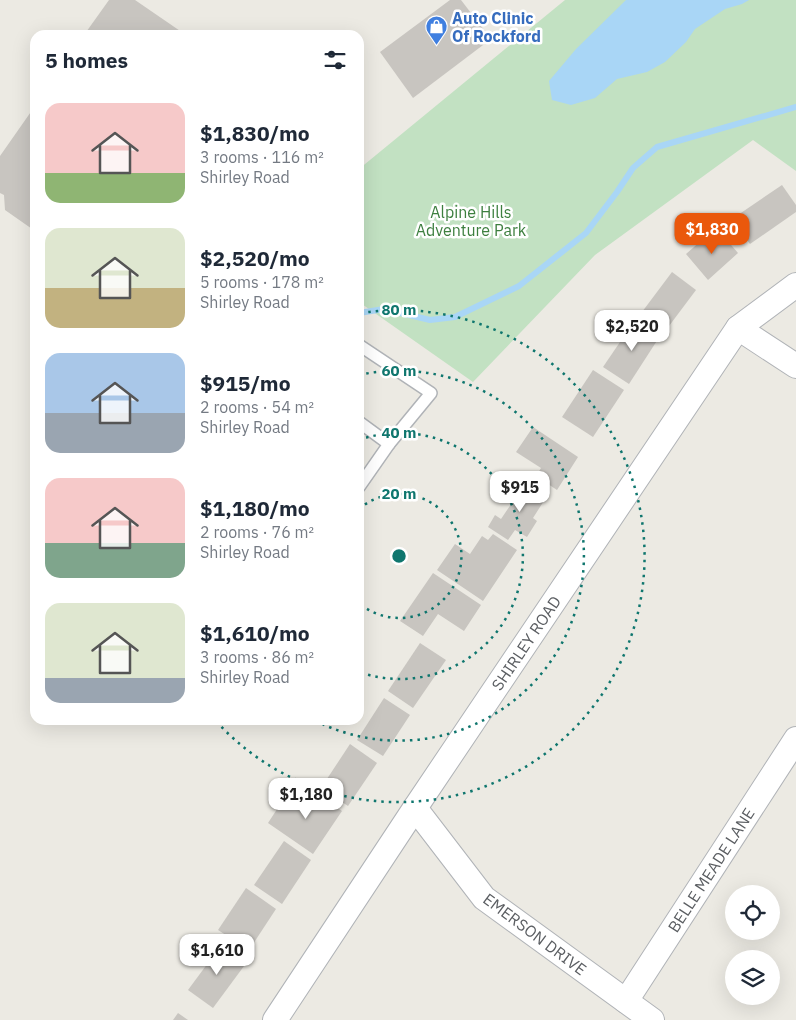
<!DOCTYPE html>
<html lang="en">
<head>
<meta charset="utf-8">
<style>
  body { margin:0; font-family:"IBM Plex Sans",sans-serif; background:#f6f6f7; color:#1f2937; height:100vh; display:flex; flex-direction:column; font-size:19px; white-space:nowrap }
  * { box-sizing:border-box; margin:0 }
  p { font-size:16px; color:#747a83 }
  .icon { flex:none; width:28px; height:28px; fill:none; stroke:currentColor; stroke-width:2; stroke-linecap:round; stroke-linejoin:round }
  .map { position:relative; flex:1; overflow:hidden }
  .panel { position:absolute; left:30px; top:30px; width:334px; height:695px; display:flex; flex-direction:column; background:#fff; border-radius:15px; box-shadow:0 5px 20px #0002 }
  .panel>* { flex:none }
  .fabs { position:absolute; left:725px; top:885px; display:grid; gap:10px }
  .fabs a { display:grid; place-items:center; width:55px; height:55px; border-radius:50%; background:#fff; box-shadow:0 5px 20px #0002; font-size:25px }
  .price { position:absolute; translate:-50% -42px; padding:0 11px; border-radius:10px; background:#fff; color:#222; font-size:16px; line-height:32px; filter:drop-shadow(0 1px 2px #0008) }
  .price::after { content:''; position:absolute; left:50%; top:30px; width:15px; height:11px; margin-left:-8px; background:inherit; clip-path:polygon(0 0,100% 0,50% 100%) }
  .price.selected { background:#ea580c; color:#fff }
  ul { padding:0; list-style:none }
  li { display:flex; align-items:center; gap:15px; height:125px; padding:0 15px }
  li span { display:grid; place-items:center; flex:none; width:140px; height:100px; border-radius:15px; color:#555 }
  li>.icon { margin-inline-start:auto }
  span .icon { width:60px; height:60px; fill:#fffc; stroke-width:1 }
  li b { font-size:21px }
  h2 { display:flex; justify-content:space-between; align-items:center; height:60px; padding:0 15px; font-size:21px }
  .map>svg:first-child { display:block }
</style>
</head>
<body>
<div class="map">
<svg width="796" height="1020" viewBox="0 0 796 1020">
  <rect width="100%" height="100%" fill="#eceae3"/>
  <path fill="#c2e1c2" d="M565,0H796V171L753,140L595,255L473,382L359,302V169Z"/>
  <path fill="#a9d6f6" d="M626,0H749L742,4L725,9L695,29L686,42L665,62L647,72L617,79L595,98L571,105L552,100L549,81L576,49Z"/>
  <g fill="none" stroke-linecap="round" stroke-linejoin="round">
    <path stroke="#a9d6f6" stroke-width="6" d="M359,313L384,309L430,320L455,317L519,286L586,233L617,192L633,168L657,147L796,107"/>
  </g>
  <g fill="#c8c5c0">
    <path d="M109,0H135L186,35H84Z"/>
    <path d="M450,0H461L491,39L413,98L380,52Z"/>
    <path d="M35,106V231L5,210L4,195L0,193V156Z"/>
    <path d="M782,185L796,205V212L750,244L732,219Z"/>
    <path d="M719,231L738,253L708,280L686,254L702,240L706,244Z"/>
    <path d="M672,272L696,290L666,330L642,312Z"/>
    <path d="M635,320L660,336L629,384L603,367Z"/>
    <path d="M593,370L624,390L593,437L562,417Z"/>
    <path d="M533,427L578,457L557,490L536,476L541,468L516,452Z"/>
    <path d="M526,482L547,496L533,518L537,521L527,537L515,530L508,540L488,527L495,515L501,519Z"/>
    <path d="M493,534L517,550L483,601L437,570L455,544L470,554L482,536L488,540Z"/>
    <path d="M433,573L481,605L464,631L438,614L423,636L400,621Z"/>
    <path d="M420,643L446,660L413,708L388,691Z"/>
    <path d="M384,698L410,715L383,756L357,740Z"/>
    <path d="M350,744L377,763L348,806L321,788Z"/>
    <path d="M309,789L342,811L313,854L268,823L285,797L298,806Z"/>
    <path d="M284,841L311,860L282,904L254,885Z"/>
    <path d="M246,888L276,909L249,950L218,930Z"/>
    <path d="M222,944L247,962L213,1008L188,990Z"/>
    <path d="M178,1013L188,1020H173Z"/>
  </g>
  <g fill="none" stroke-linecap="round" stroke-linejoin="round">
    <defs>
      <g id="service">
        <path d="M359,345L431,393L389,444L359,422"/>
        <path d="M359,487L389,444"/>
      </g>
      <g id="minor">
        <path d="M738,328L796,366"/>
        <path d="M415,808L484,898L652,1020"/>
        <path d="M626,1001L796,739"/>
        <path d="M275,1020L415,808L738,328L796,285"/>
      </g>
    </defs>
    <use href="#service" stroke="#b0b3b7" stroke-width="14"/>
    <use href="#minor" stroke="#b0b3b7" stroke-width="26"/>
    <use href="#service" stroke="#fff" stroke-width="11"/>
    <use href="#minor" stroke="#fff" stroke-width="24"/>
  </g>
  <g fill="none" stroke="#0f766e" stroke-width="2.5" stroke-dasharray="2.5 5">
    <path d="M359 509A62 62 0 1 1 359 603"/>
    <path d="M359 440A123 123 0 1 1 359 672"/>
    <path d="M359 375A185 185 0 1 1 314 720"/>
    <path d="M361 313A246 246 0 1 1 216 721"/>
  </g>
  <defs>
    <symbol id="shop-pin" viewBox="-11 -11 22 30"><path d="M0 17L-7.5 6A9.5 9.5 0 1 1 7.5 6Z" fill="#3f7fe0" stroke="#fff"/><path d="M-5-2.5h2.3a2.7 3.5 0 0 1 5.4 0H5L5.5 6h-11ZM-1.5-2.5h3a1.5 2.3 0 0 0-3 0Z" fill="#fff"/></symbol>
  </defs>
  <g fill-rule="evenodd">
    <use href="#shop-pin" x="424" y="14" width="25" height="34"/>
  </g>
  <g text-anchor="middle" dominant-baseline="central" stroke-width="5" stroke-linejoin="round" paint-order="stroke">
    <g font-size="16" font-weight="bold" fill="#366cbe" stroke="#fff" text-anchor="start">
      <text x="452" y="18">Auto Clinic<tspan x="452" dy="18">Of Rockford</tspan></text>
    </g>
    <g font-size="16" fill="#3d7f3f" stroke="#fff">
      <text x="471" y="212">Alpine Hills<tspan x="471" dy="18">Adventure Park</tspan></text>
    </g>
    <g font-size="16" fill="#5b5e62" stroke="#fff">
      <text transform="translate(526 643) rotate(-56)">SHIRLEY ROAD</text>
      <text transform="translate(711 870) rotate(-57)">BELLE MEADE LANE</text>
      <text transform="translate(535 934) rotate(37)">EMERSON DRIVE</text>
    </g>
  </g>
  <circle cx="399" cy="556" r="8" fill="#0f766e" stroke="#fff" stroke-width="2.5"/>
  <g font-size="15" text-anchor="middle" font-weight="bold" fill="#0f766e" stroke="#fff" stroke-width="5" stroke-linejoin="round" paint-order="stroke">
    <text x="399" y="315">80 m</text>
    <text x="399" y="376">60 m</text>
    <text x="399" y="438">40 m</text>
    <text x="399" y="499">20 m</text>
  </g>
</svg>
<div class="fabs">
<a><svg class="icon" aria-label="locate" viewBox="0 0 24 24"><circle cx="12" cy="12" r="6"/><path d="M12 2v4M12 18v4M2 12h4M18 12h4"/></svg></a>
<a><svg class="icon" aria-label="layers" viewBox="0 0 24 24"><path d="M12 4l9 5-9 5-9-5zM3 14l9 5 9-5"/></svg></a>
</div>
<b class="price selected" style="left:712px;top:255px">$1,830</b>
<b class="price" style="left:632px;top:352px">$2,520</b>
<b class="price" style="left:520px;top:513px">$915</b>
<b class="price" style="left:306px;top:820px">$1,180</b>
<b class="price" style="left:217px;top:976px">$1,610</b>
<section class="panel">
<h2>5 homes<svg class="icon" aria-label="filters" viewBox="0 0 24 24"><path d="M4 7h16M4 17h16"/><circle cx="9" cy="7" r="2"/><circle cx="15" cy="17" r="2"/></svg></h2>
<ul>
<li><span style="background:linear-gradient(#f6c9c9 70%,#8fb573 0)"><svg class="icon" aria-label="home" viewBox="0 0 24 24"><path d="M3 11l9-7 9 7M6 9v11h12V9"/></svg></span><div><b>$1,830/mo</b><p>3 rooms · 116 m²</p><p>Shirley Road</p></div></li>
<li><span style="background:linear-gradient(#dfe7d0 60%,#c2b280 0)"><svg class="icon" aria-label="home" viewBox="0 0 24 24"><path d="M3 11l9-7 9 7M6 9v11h12V9"/></svg></span><div><b>$2,520/mo</b><p>5 rooms · 178 m²</p><p>Shirley Road</p></div></li>
<li><span style="background:linear-gradient(#a9c7e8 60%,#9aa5b1 0)"><svg class="icon" aria-label="home" viewBox="0 0 24 24"><path d="M3 11l9-7 9 7M6 9v11h12V9"/></svg></span><div><b>$915/mo</b><p>2 rooms · 54 m²</p><p>Shirley Road</p></div></li>
<li><span style="background:linear-gradient(#f6c9c9 65%,#7fa58c 0)"><svg class="icon" aria-label="home" viewBox="0 0 24 24"><path d="M3 11l9-7 9 7M6 9v11h12V9"/></svg></span><div><b>$1,180/mo</b><p>2 rooms · 76 m²</p><p>Shirley Road</p></div></li>
<li><span style="background:linear-gradient(#dfe7d0 75%,#9aa5b1 0)"><svg class="icon" aria-label="home" viewBox="0 0 24 24"><path d="M3 11l9-7 9 7M6 9v11h12V9"/></svg></span><div><b>$1,610/mo</b><p>3 rooms · 86 m²</p><p>Shirley Road</p></div></li>
</ul>
</section>
</div>
</body>
</html>
